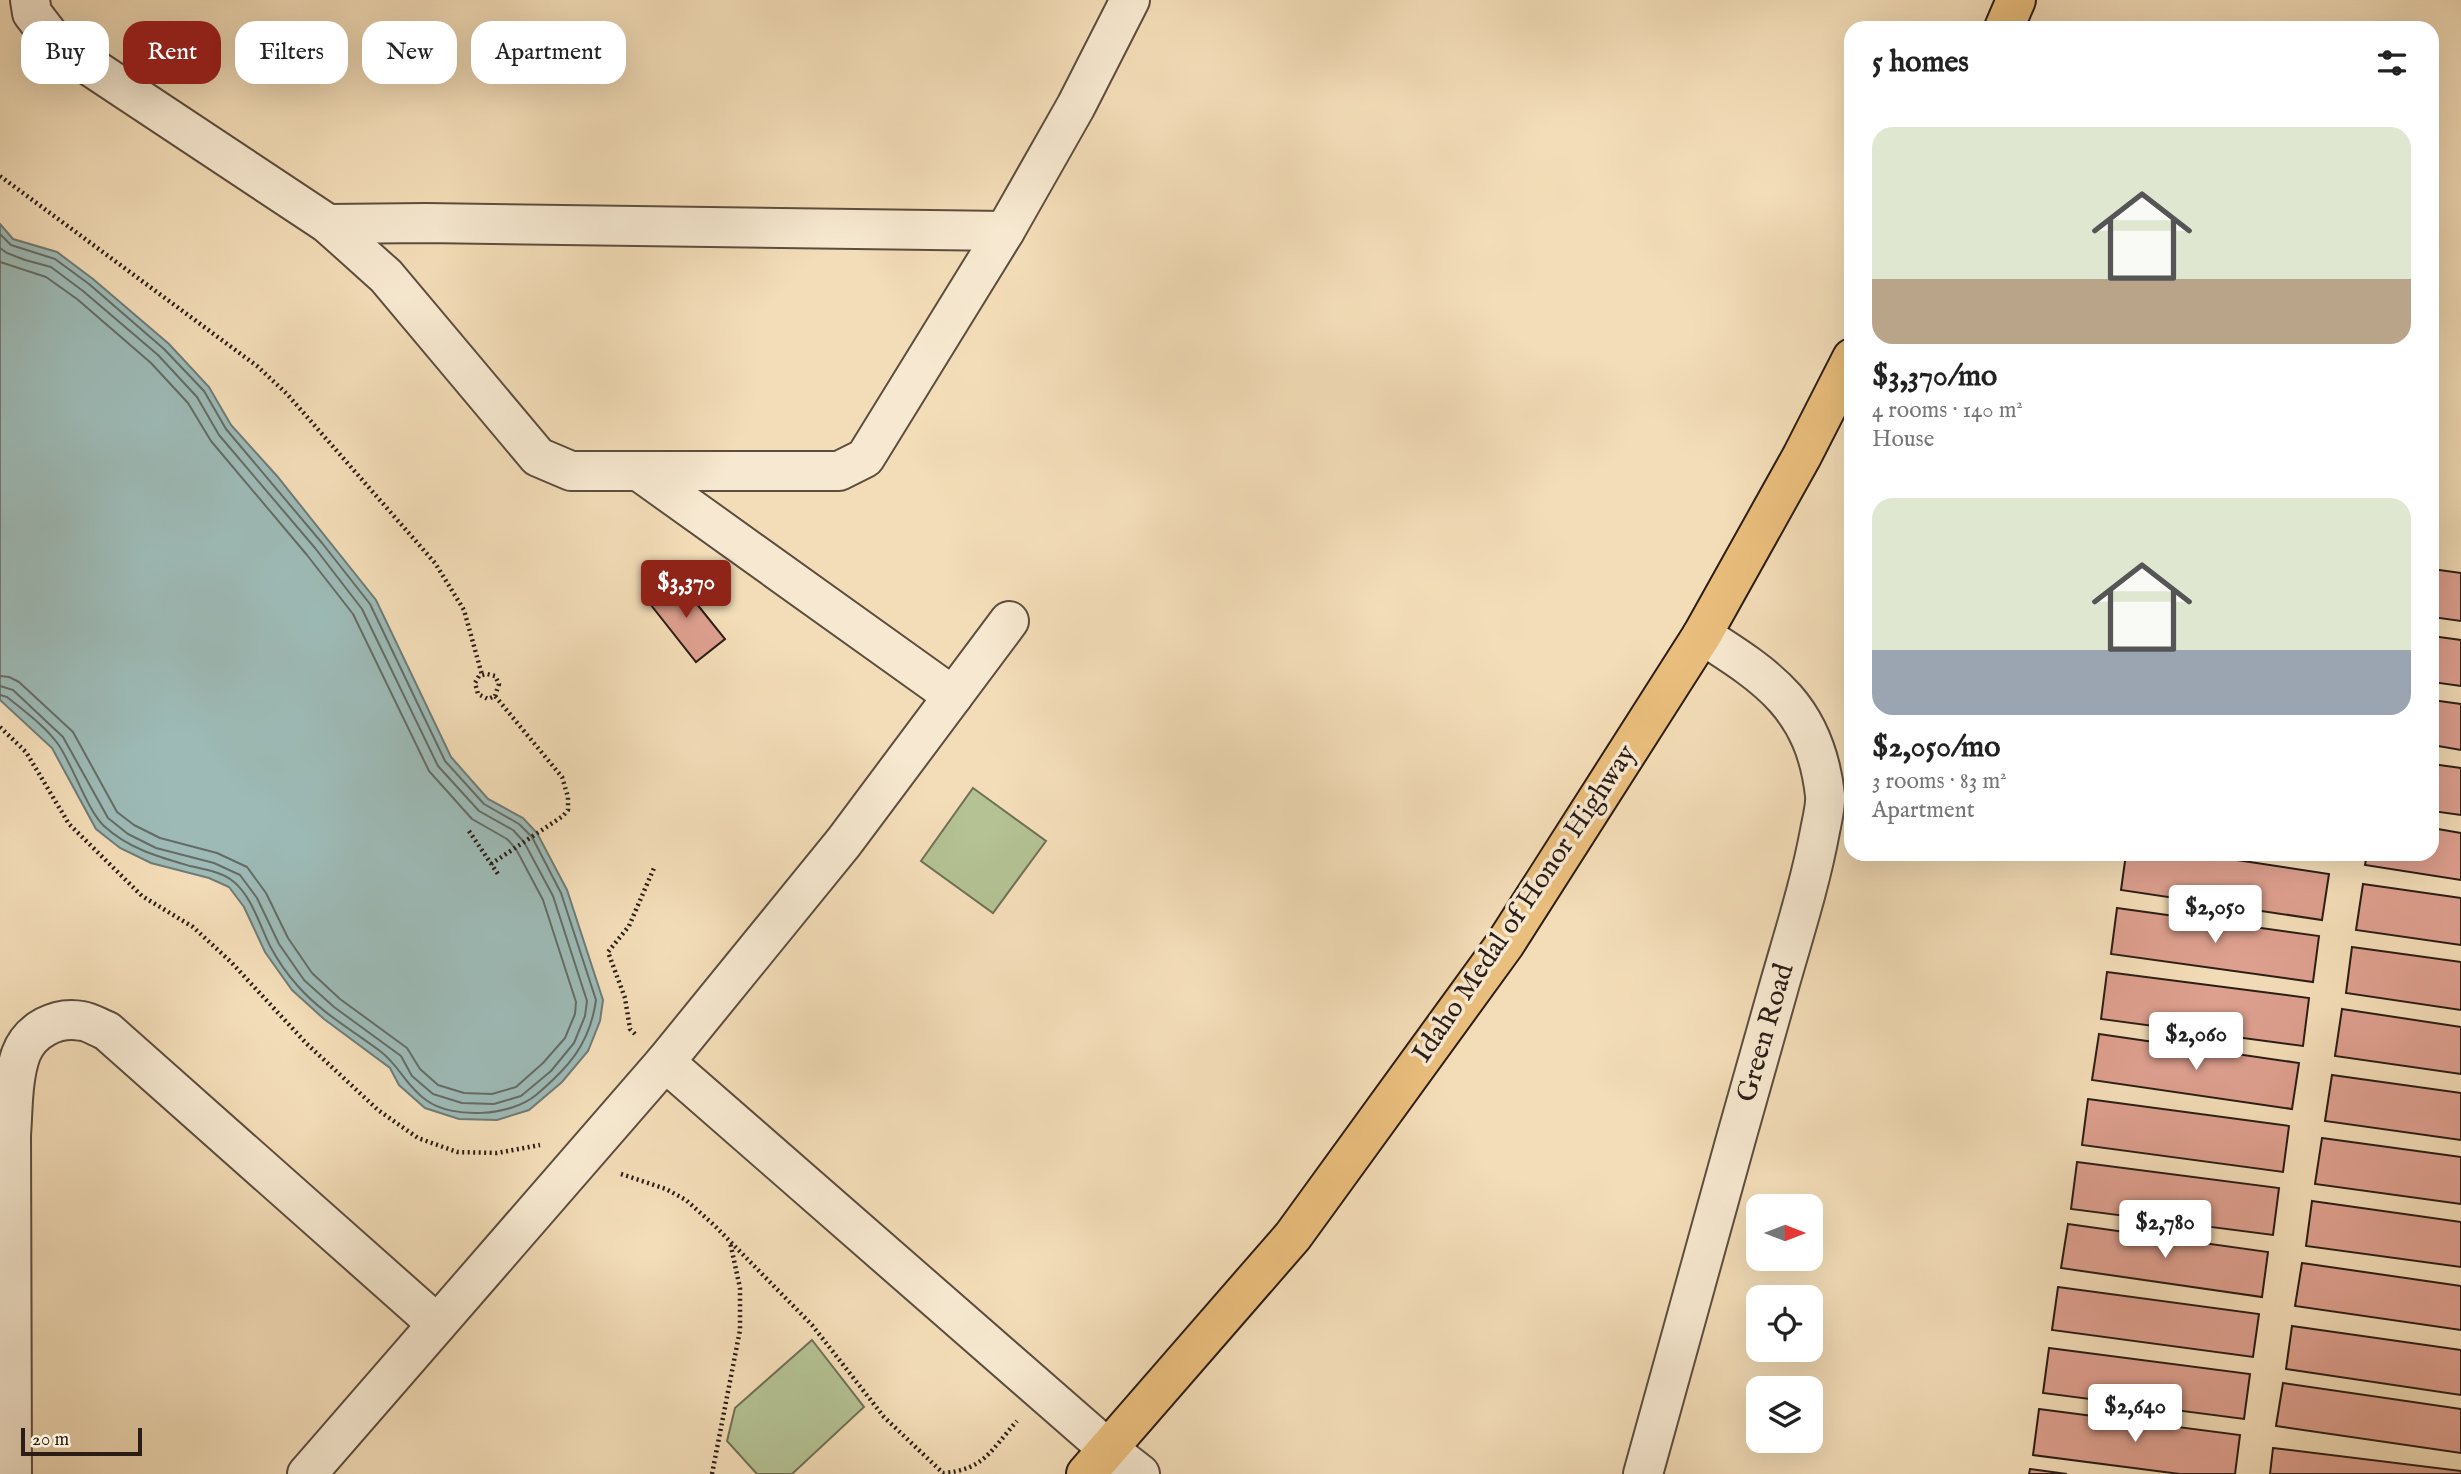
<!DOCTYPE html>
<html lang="en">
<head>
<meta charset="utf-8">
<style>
  body { margin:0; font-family:"IM FELL English",serif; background:#f6f6f6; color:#222; height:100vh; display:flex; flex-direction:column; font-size:26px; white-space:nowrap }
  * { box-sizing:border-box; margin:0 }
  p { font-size:23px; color:#767676 }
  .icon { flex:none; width:38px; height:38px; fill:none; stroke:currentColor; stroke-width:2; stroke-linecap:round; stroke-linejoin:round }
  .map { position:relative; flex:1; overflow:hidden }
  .details { position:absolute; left:1844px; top:21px; width:595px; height:840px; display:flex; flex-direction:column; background:#fff; border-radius:21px; box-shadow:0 7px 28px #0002 }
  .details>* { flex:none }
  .banner { position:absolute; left:21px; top:21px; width:665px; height:63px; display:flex; gap:14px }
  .needle { width:46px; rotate:90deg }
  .controls { position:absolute; left:1746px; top:1194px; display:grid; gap:14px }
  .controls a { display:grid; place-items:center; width:77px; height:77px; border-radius:14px; background:#fff; box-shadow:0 7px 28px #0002; font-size:35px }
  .scale { position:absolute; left:21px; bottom:18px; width:121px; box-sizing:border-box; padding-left:7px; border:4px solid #2b1d16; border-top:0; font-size:19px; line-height:24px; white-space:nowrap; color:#2b1d16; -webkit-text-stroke:5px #f7e9d1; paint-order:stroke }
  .price { position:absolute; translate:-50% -60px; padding:0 16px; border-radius:7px; background:#fff; color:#222; font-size:23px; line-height:46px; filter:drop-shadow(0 2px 4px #0008) }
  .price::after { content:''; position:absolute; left:50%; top:42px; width:21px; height:16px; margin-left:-10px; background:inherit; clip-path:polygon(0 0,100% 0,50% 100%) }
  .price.selected { background:#8f2418; color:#fff }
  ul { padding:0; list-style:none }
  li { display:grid; align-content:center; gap:14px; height:371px; padding:0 28px }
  li span { display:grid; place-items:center; height:217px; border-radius:21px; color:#555 }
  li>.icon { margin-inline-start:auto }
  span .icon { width:126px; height:126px; fill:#fffc; stroke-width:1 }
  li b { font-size:30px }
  h2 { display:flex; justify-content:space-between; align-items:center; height:84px; padding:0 28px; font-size:30px }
  .pill { padding:0 24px; border-radius:21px; background:#fff; box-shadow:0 7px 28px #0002; font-size:24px; line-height:63px }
  .pill.selected { background:#8f2418; color:#fff }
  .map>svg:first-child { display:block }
</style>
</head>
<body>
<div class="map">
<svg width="2461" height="1474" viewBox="0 0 2461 1474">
  <rect width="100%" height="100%" fill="#f3ddb8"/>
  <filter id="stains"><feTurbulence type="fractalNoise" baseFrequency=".00286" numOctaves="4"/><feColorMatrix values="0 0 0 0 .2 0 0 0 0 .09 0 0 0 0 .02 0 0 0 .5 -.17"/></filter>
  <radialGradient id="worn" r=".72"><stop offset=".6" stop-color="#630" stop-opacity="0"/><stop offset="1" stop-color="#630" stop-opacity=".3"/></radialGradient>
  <g fill="#b4c294" stroke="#707055" stroke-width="2">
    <path d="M973,788L1046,841L993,913L921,861Z"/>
    <path d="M812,1340L864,1407L792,1474H757L727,1441L735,1408Z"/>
  </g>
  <path fill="#9dbab6" stroke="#6f7b76" stroke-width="2" d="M0,224L13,239L57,252L93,279L169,344L209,387L231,425L277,476L376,600L451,757L488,799L523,818L537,833L567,890L603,1000L600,1021L588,1051L562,1082L529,1110L497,1120L459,1119L425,1108L399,1085L390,1068L324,1019L292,990L265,952L244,907L229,887L209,878L151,863L120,848L96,829L52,748L0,700Z"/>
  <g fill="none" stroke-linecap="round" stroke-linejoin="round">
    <g stroke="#646c66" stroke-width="2">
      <path d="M0,234L11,245L55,259L89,284L164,349L204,391L226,429L322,543L370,604L445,761L484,804L519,824L532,837L561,893L596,1000C590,1044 568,1068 536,1095C511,1116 453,1120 426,1100C405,1085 400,1066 380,1051C352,1030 320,1012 297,985C287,974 277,959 270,946C260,926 252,897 234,882C223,872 203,869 190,866C159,857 129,849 104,826C87,810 73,765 58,744C45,726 24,711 7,697L0,695"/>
      <path d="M0,248L7,253L25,260L51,267L83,291L158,355L197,397L219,435L315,548L362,609L438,766L479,811L513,830L524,842L553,896L587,1001L585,1016L574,1043L551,1071L521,1096L494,1104L462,1103L433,1094L412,1076L401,1056L334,1007L304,980L279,944L257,898L240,875L214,863L156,848L128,834L108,818L63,737L13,690L0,686"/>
      <path d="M0,262L46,277L77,299L151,363L188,403L211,441L307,555L353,614L429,771L472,819L507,839L516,849L543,900L576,1002L575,1014L565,1038L543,1063L516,1087L492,1094L464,1093L438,1085L420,1069L407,1048L340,999L312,973L288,938L266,893L247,867L217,853L160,838L134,825L117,812L73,732L19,682L9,677L0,676"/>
    </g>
  </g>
  <g fill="#dea08f" stroke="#2b1d16" stroke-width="2">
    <path d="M2432,569L2461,573V621L2432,617Z"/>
    <path d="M676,578L725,639L696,662L647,600Z"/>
    <path d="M2432,636L2461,640V686L2432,682Z"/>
    <path d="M2432,700L2461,704V750L2432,745Z"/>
    <path d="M2432,764L2461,768V815L2432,811Z"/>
    <path d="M2432,828L2461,833V880L2365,865L2367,854H2432Z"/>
    <path d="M2126,854H2197L2329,874L2322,920L2121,890Z"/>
    <path d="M2363,884L2461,898V945L2356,930Z"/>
    <path d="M2117,908L2319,936L2313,982L2111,954Z"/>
    <path d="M2352,947L2461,962V1010L2346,993Z"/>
    <path d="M2107,972L2309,998L2303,1046L2101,1019Z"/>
    <path d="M2342,1009L2461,1027V1074L2335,1056Z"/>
    <path d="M2099,1034L2299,1063L2292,1109L2092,1080Z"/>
    <path d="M2332,1075L2461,1093V1140L2325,1121Z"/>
    <path d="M2088,1099L2289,1126L2283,1172L2082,1145Z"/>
    <path d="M2322,1138L2461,1157V1204L2315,1184Z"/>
    <path d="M2077,1162L2279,1188L2273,1235L2071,1209Z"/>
    <path d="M2312,1201L2461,1222V1267L2306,1246Z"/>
    <path d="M2068,1224L2268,1252L2262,1297L2061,1268Z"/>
    <path d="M2302,1263L2461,1286V1330L2295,1306Z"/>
    <path d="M2058,1287L2259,1314L2253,1357L2052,1330Z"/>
    <path d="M2292,1326L2461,1350V1395L2286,1369Z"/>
    <path d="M2049,1348L2250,1374L2244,1419L2043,1393Z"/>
    <path d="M2283,1383L2461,1409V1453L2276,1426Z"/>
    <path d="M2039,1409L2240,1435L2235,1474H2180L2033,1455Z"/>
    <path d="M2273,1448L2461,1471V1474H2270Z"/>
    <path d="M2030,1469L2067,1474H2029Z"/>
  </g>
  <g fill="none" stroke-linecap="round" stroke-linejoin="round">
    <defs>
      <g id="minor">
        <path d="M30,0L32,13L55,43L328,224L386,276L538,457L571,471H839L865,458L1005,231L1076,106L1130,0"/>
        <path d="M328,224L426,223L1005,231"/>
        <path d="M640,472L953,696"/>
        <path d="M1009,621L844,842L665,1062L1108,1449L1140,1474"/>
        <path d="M12,1474L11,1135C13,1110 12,1079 21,1054C30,1030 57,1016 82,1021C90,1022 99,1028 107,1031L437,1324"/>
        <path d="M307,1474L665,1062"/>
        <path d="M1643,1474C1688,1312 1732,1151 1778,990C1793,937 1810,885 1820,831C1822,820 1826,806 1825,795C1815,708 1770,678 1702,635"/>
      </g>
      <g id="major">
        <path d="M2004,28L2016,0"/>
        <path d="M1086,1474L1293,1236L1505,944L1702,635L1802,456L1852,358"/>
      </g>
    </defs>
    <use href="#minor" stroke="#5d4d3e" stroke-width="42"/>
    <use href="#major" stroke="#2b1d16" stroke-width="42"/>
    <g stroke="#2b1d16" stroke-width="4.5" stroke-dasharray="2 3.5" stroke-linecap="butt">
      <path d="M0,176L257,366L287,394L435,563L464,610L482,675"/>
      <path d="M0,727L26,752L69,824L142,896L193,927L231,962L306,1043L378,1110L418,1138L457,1152L497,1153L540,1145"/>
      <path d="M469,831L498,874"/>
      <path d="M491,864L563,816L568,810V797L562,777L495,696L488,699L478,694L475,683L479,676L487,674L495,676L499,684L495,696"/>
      <path d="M635,1034L630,1029L625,998L608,952L629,926L654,868"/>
      <path d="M621,1174L666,1189L686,1200L714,1225L812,1325L884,1417L943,1473C984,1470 991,1450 1017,1421"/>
      <path d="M712,1474L740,1330V1288L730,1242"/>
    </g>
    <use href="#minor" stroke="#f7e9d1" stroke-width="38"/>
    <use href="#major" stroke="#eabe7c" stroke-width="38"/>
  </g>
  <g text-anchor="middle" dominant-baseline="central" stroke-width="7" stroke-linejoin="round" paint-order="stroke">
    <g font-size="28" fill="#2b1d16" stroke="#f7e9d1">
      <text transform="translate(1525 904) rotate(-56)">Idaho Medal of Honor Highway</text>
      <text transform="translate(1766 1033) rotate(-74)">Green Road</text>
    </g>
  </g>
  <rect width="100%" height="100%" filter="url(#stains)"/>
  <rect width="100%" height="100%" fill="url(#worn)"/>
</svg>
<div class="controls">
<a><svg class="needle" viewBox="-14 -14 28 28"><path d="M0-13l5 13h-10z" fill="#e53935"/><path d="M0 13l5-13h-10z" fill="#767676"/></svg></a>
<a><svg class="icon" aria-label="locate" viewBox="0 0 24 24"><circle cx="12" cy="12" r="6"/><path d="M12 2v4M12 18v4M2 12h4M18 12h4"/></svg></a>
<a><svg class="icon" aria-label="layers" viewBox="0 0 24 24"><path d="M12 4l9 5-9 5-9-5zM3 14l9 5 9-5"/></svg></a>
</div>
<div class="scale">20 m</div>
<b class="price selected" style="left:686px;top:620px">$3,370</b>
<b class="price" style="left:2215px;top:945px">$2,050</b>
<b class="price" style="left:2196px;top:1072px">$2,060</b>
<b class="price" style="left:2165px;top:1260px">$2,780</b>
<b class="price" style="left:2135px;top:1444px">$2,640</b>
<div class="banner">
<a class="pill">Buy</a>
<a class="pill selected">Rent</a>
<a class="pill">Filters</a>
<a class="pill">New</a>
<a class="pill">Apartment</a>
</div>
<section class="details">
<h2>5 homes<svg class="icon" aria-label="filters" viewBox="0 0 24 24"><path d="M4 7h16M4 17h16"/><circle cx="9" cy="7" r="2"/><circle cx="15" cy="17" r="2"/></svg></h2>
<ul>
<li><span style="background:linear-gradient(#dfe7d0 70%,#b9a48a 0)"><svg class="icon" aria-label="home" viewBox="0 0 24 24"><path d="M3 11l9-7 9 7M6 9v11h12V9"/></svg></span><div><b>$3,370/mo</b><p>4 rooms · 140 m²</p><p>House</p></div></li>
<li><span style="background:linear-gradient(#dfe7d0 70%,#9aa5b1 0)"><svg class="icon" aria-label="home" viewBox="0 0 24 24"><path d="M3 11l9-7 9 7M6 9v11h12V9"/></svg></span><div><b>$2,050/mo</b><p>3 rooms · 83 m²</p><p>Apartment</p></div></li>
</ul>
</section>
</div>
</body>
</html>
